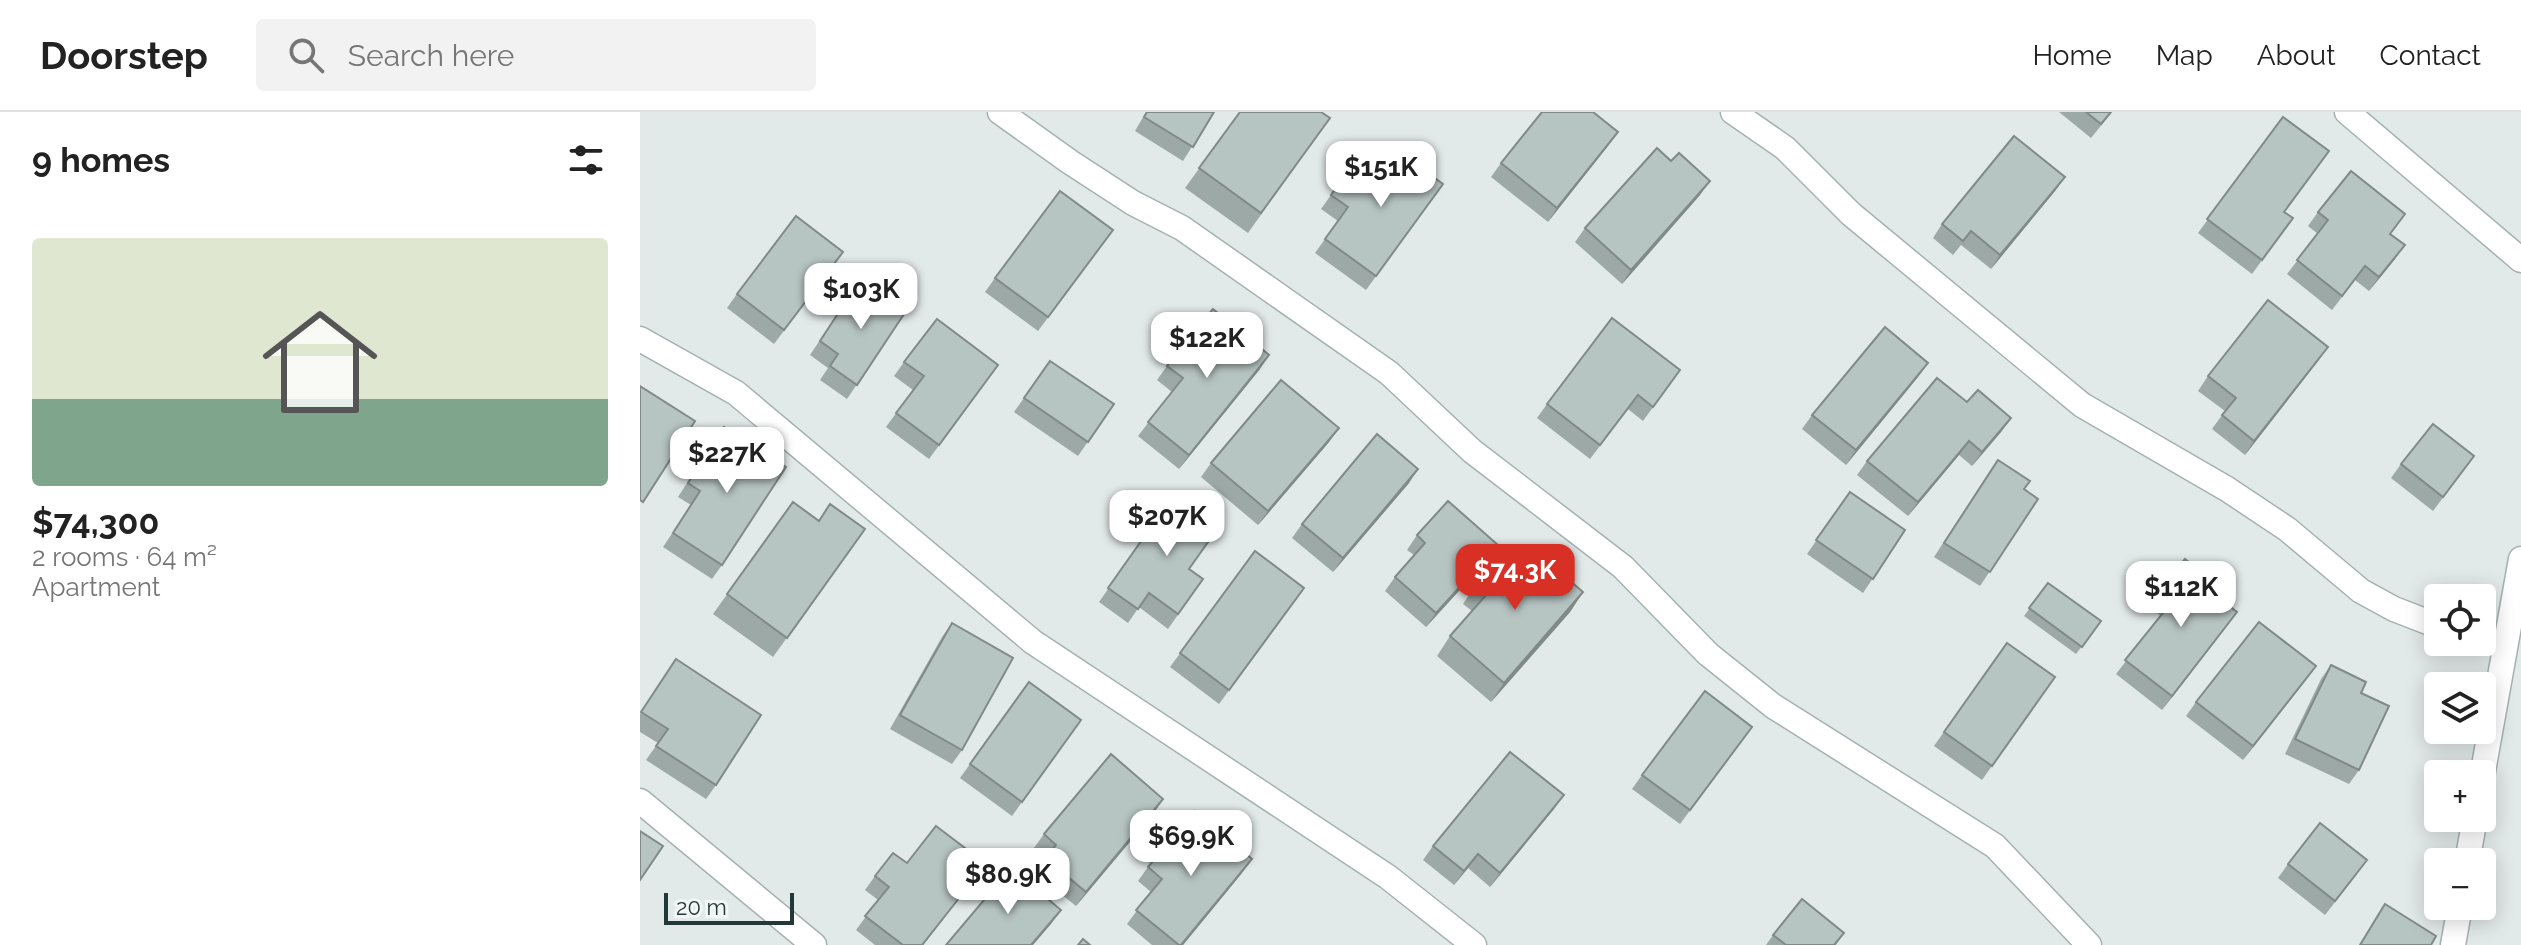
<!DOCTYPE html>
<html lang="en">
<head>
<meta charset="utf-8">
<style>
  body { margin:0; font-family:Raleway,sans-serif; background:#f2f2f2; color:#222; height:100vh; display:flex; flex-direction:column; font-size:30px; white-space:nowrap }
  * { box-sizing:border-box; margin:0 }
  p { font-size:26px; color:#767676 }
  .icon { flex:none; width:44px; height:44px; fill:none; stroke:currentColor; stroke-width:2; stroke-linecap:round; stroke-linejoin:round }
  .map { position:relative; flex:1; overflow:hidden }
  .panel { display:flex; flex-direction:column; background:#fff; width:640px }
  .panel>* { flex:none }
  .buttons { position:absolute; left:1784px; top:472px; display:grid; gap:16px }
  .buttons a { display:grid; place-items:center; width:72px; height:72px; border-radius:8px; background:#fff; box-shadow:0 4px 20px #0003; font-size:40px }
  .scale { position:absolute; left:24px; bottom:20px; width:130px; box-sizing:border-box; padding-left:8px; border:4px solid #233939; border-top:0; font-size:22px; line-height:28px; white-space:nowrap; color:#233939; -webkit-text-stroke:6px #f2f7f6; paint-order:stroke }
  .price { position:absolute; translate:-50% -68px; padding:0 18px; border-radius:16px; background:#fff; color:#222; font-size:26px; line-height:52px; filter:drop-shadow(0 2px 4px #0008) }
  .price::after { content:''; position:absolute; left:50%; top:48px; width:24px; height:18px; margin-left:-12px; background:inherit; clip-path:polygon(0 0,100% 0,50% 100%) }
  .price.active { background:#d93025; color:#fff }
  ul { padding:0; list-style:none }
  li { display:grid; align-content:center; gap:16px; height:424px; padding:0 32px }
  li+li { border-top:2px solid #e0e0e0 }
  li span { display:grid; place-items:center; height:248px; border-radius:8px; color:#555 }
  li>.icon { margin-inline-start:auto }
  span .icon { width:144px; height:144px; fill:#fffc; stroke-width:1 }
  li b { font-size:34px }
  h2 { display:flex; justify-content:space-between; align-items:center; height:96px; padding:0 32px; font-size:34px }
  header { display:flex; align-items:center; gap:48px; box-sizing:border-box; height:112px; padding:0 40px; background:#fff; border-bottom:2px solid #e0e0e0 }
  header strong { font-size:38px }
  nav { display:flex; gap:44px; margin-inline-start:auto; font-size:28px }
  .search { width:560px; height:72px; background:#f2f2f2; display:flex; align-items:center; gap:20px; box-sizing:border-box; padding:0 28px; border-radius:8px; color:#767676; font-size:30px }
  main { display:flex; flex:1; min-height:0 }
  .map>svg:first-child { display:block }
</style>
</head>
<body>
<header>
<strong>Doorstep</strong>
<div class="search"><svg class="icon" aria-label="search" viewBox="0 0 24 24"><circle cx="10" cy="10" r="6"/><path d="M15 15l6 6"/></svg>Search here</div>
<nav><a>Home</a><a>Map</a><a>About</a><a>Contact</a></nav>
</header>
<main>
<section class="panel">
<h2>9 homes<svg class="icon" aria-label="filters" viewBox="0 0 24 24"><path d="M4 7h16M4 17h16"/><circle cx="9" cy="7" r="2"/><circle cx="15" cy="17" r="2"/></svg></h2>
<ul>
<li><span style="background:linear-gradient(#dfe7d0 65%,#7fa58c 0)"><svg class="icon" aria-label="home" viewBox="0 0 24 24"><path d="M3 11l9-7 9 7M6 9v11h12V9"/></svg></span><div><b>$74,300</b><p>2 rooms · 64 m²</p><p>Apartment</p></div></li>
</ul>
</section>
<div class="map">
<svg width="1881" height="833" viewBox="0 0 1881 833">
  <rect width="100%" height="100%" fill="#e2eae9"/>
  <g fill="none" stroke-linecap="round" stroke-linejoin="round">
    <defs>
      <g id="minor">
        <path d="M360,0L430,50L493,91L542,116L749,261L832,339L983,455L1068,542L1133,594L1355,734L1449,833"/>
        <path d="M1093,0L1145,36L1211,102L1442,293L1587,377L1647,417L1721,479L1754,497L1798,514"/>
        <path d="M1707,0L1881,148"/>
        <path d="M0,227L96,281L393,530L748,765L834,833"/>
        <path d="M1842,665L1881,447"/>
        <path d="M0,689L174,833"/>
        <path d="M1827,750L1835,706"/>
        <path d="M1813,833L1820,794"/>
      </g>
    </defs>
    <use href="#minor" stroke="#a5b1b1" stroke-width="27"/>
    <use href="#minor" stroke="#fff" stroke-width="24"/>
  </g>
  <g fill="#9da9a7">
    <path d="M506,0H574L543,49L495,19Z"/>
    <path d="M600,0L690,6L608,121L545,76Z"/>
    <path d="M1419,0H1472L1451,26Z"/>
    <path d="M1643,5L1645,100L1653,106L1612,162L1558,121Z"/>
    <path d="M978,20L908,110L851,65L861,51Z"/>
    <path d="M713,52L731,66L803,72L726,178L675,141L698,109L681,97Z"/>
    <path d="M1425,65L1415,79L1351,157L1321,133L1313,143L1293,126L1302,112Z"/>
    <path d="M1060,83L982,172L935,130L945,116Z"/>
    <path d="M1678,100L1751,122L1755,147L1729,179L1715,168L1692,198L1647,162L1678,122L1668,114Z"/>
    <path d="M463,132L398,219L345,180L355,166Z"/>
    <path d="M203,140L134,232L87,196L97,182Z"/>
    <path d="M220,168L266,199L207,287L180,268L188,256L170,243Z"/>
    <path d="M410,249L474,292L438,344L374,300Z"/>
    <path d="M1678,249L1605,343L1572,317L1585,299L1558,279L1568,264Z"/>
    <path d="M264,250L358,253L289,347L246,315L273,278L254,264Z"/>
    <path d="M1288,251L1278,265L1206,353L1162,317L1172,303Z"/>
    <path d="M527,254L620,257L539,357L498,324L532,280L517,268Z"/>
    <path d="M1040,258L1003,309L988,297L950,347L897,306L907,292Z"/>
    <path d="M1327,290L1371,306L1361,320L1332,354L1319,343L1268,404L1217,363L1227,349Z"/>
    <path d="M699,316L689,330L618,413L561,365L571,351Z"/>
    <path d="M74,329L82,453L72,467L23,435L51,393L38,385Z"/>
    <path d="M1834,344L1793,399L1751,366L1761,352Z"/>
    <path d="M1348,362L1384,377L1398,387L1340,474L1294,445Z"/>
    <path d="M769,371L693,460L652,426L662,412Z"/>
    <path d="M1210,380L1265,418L1223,481L1167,442Z"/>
    <path d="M535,381L549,457L563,467L528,517L499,495L488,511L459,490Z"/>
    <path d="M153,390L179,408L225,417L133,545L73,502Z"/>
    <path d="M777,423L858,433L848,447L786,515L745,479L755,465L774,443L767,438Z"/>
    <path d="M615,439L664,476L579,592L530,555Z"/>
    <path d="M869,458L943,480L930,500L851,590L797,544L810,524L832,499L823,492L836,472Z"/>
    <path d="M1408,471L1461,509L1436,542L1384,504Z"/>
    <path d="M1568,477L1587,514L1522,598L1476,562L1521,504L1509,495L1518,481Z"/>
    <path d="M312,511L322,638L312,652L250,617L302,525Z"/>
    <path d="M1367,531L1415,565L1342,668L1294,634Z"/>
    <path d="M36,547L76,673L66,687L6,648L18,631L0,620V602Z"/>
    <path d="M1691,553L1719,658L1709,672L1645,642L1681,567Z"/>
    <path d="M1676,554L1603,648L1546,604L1556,590Z"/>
    <path d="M389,570L441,608L372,704L320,666Z"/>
    <path d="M1112,615L1040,712L992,677L1002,663Z"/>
    <path d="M924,683L914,697L850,775L828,756L814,773L783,748L793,734Z"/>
    <path d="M514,701L436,794L395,761L405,746L394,736L404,722Z"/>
    <path d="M267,751L346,752L283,833H235L216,818L238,788L225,778L235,764Z"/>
    <path d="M1648,752L1717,762L1685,803L1638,766Z"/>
    <path d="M508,755L602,761L543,833H512L487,812L511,780L498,769Z"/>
    <path d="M1204,821L1196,833H1126L1133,823Z"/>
  </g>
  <g fill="#808a88">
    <path d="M978,20L968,34L908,110L917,96Z"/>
    <path d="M1425,65L1415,79L1351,157L1360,143Z"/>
    <path d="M1070,69L1060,83L982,172L991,158Z"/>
    <path d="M1765,133L1755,147L1729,179L1739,165Z"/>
    <path d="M1688,235L1678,249L1605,343L1614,329Z"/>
    <path d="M629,243L620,257L539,357L549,343Z"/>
    <path d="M1288,251L1278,265L1206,353L1216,338Z"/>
    <path d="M1371,306L1361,320L1332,354L1342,340Z"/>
    <path d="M699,316L689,330L618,413L628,399Z"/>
    <path d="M1329,329L1319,343L1268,404L1278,390Z"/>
    <path d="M778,357L769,371L693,460L703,446Z"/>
    <path d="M858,433L848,447L786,515L796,501Z"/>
    <path d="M943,480L930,500L851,590L864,571Z"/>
    <path d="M1597,500L1587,514L1522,598L1532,584Z"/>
    <path d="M1676,554L1666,568L1603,648L1613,634Z"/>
    <path d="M924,683L914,697L850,775L860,761Z"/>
    <path d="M523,687L514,701L436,794L446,780Z"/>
    <path d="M838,742L828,756L814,773L824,759Z"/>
    <path d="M612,747L602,761L543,833H541Z"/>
    <path d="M346,752L283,833H282Z"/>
    <path d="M421,798L411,812L393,833H391Z"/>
  </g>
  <g fill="#b7c5c2" stroke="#808a88" stroke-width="2">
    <path d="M507,0H574L553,35L504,5Z"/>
    <path d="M600,0H681L690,6L621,101L559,56Z"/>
    <path d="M902,0H953L978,20L917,96L861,51Z"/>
    <path d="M1446,0H1471L1461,12Z"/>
    <path d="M1643,5L1689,39L1644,100L1653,106L1622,148L1567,107Z"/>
    <path d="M1374,24L1425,65L1360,143L1331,119L1323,129L1302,112Z"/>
    <path d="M753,36L803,72L736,164L685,127L708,95L691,83L713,52L731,66Z"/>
    <path d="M1017,36L1031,49L1039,41L1070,69L991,158L945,116Z"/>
    <path d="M1711,59L1765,102L1750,122L1765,133L1739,165L1725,154L1702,184L1657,148L1688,108L1678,100Z"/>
    <path d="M420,79L473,118L408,205L355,166Z"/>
    <path d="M156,104L203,140L144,218L97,182Z"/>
    <path d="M220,168L266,199L217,273L190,254L198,242L180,229Z"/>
    <path d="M1628,188L1688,235L1614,329L1582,303L1596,286L1568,264Z"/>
    <path d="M573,197L629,243L549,343L508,310L543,266L527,254Z"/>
    <path d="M972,206L1040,258L1013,295L998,283L960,333L907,292Z"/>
    <path d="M297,207L358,253L299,333L256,301L284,264L264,250Z"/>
    <path d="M1245,215L1288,251L1216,338L1172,303Z"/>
    <path d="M410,249L474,292L448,330L384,286Z"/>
    <path d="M1297,266L1327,290L1338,278L1371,306L1342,340L1329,329L1278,390L1227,349Z"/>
    <path d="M641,268L699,316L628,399L571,351Z"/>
    <path d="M0,274L55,309L3,390L0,388Z"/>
    <path d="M1793,312L1834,344L1803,385L1761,352Z"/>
    <path d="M84,315L146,355L82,453L33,421L60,379L48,371Z"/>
    <path d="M737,322L778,357L703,446L662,412Z"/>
    <path d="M1358,348L1390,369L1384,377L1398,387L1350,460L1304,431Z"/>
    <path d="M1210,380L1265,418L1233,467L1176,428Z"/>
    <path d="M535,381L580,413L549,457L563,467L538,502L509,481L498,497L468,476Z"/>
    <path d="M808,389L858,433L796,501L755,465L785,431L777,423Z"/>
    <path d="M153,390L179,409L190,392L225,417L147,526L87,482Z"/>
    <path d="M890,434L943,480L864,571L810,524L847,482L836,472L858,448L869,458Z"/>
    <path d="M615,439L664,476L589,578L540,541Z"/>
    <path d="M1545,447L1573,469L1567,477L1597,500L1532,584L1485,548L1531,491L1518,481Z"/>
    <path d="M1408,471L1461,509L1442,535L1389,496Z"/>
    <path d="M1619,510L1676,554L1613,634L1556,590Z"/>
    <path d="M312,511L373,546L322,638L260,603Z"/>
    <path d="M1367,531L1415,565L1352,654L1304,620Z"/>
    <path d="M36,547L121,603L76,673L16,634L28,617L1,600Z"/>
    <path d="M1691,553L1726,570L1721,581L1749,594L1719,658L1655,627Z"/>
    <path d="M389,570L441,608L382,690L330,652Z"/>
    <path d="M1065,579L1112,615L1050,698L1002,663Z"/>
    <path d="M870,640L924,683L860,761L838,742L824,759L793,734Z"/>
    <path d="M471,642L523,687L446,780L405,746L416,733L404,722Z"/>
    <path d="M555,699L612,747L541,833H539L496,798L522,767L508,755Z"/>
    <path d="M1680,711L1727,748L1695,789L1648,752Z"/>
    <path d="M296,714L346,752L282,833H263L225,804L249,775L235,764L253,741L267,751Z"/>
    <path d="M0,719L23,734L0,768Z"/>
    <path d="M371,756L421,798L391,833H306Z"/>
    <path d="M1162,787L1204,821L1194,833H1146L1133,823Z"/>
    <path d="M1745,792L1796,824L1791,833H1720Z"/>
    <path d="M443,827L450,833H438Z"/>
  </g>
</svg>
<div class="buttons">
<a><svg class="icon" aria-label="locate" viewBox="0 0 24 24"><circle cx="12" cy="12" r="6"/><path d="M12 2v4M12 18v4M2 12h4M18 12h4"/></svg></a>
<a><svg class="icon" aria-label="layers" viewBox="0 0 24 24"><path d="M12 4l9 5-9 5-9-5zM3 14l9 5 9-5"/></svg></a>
<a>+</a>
<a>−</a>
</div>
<div class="scale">20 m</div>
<b class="price" style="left:741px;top:97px">$151K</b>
<b class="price" style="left:221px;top:219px">$103K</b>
<b class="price" style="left:567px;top:268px">$122K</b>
<b class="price" style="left:87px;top:383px">$227K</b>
<b class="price" style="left:527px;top:446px">$207K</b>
<b class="price active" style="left:875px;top:500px">$74.3K</b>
<b class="price" style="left:1541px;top:517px">$112K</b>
<b class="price" style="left:551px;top:766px">$69.9K</b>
<b class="price" style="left:368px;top:804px">$80.9K</b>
</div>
</main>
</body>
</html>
